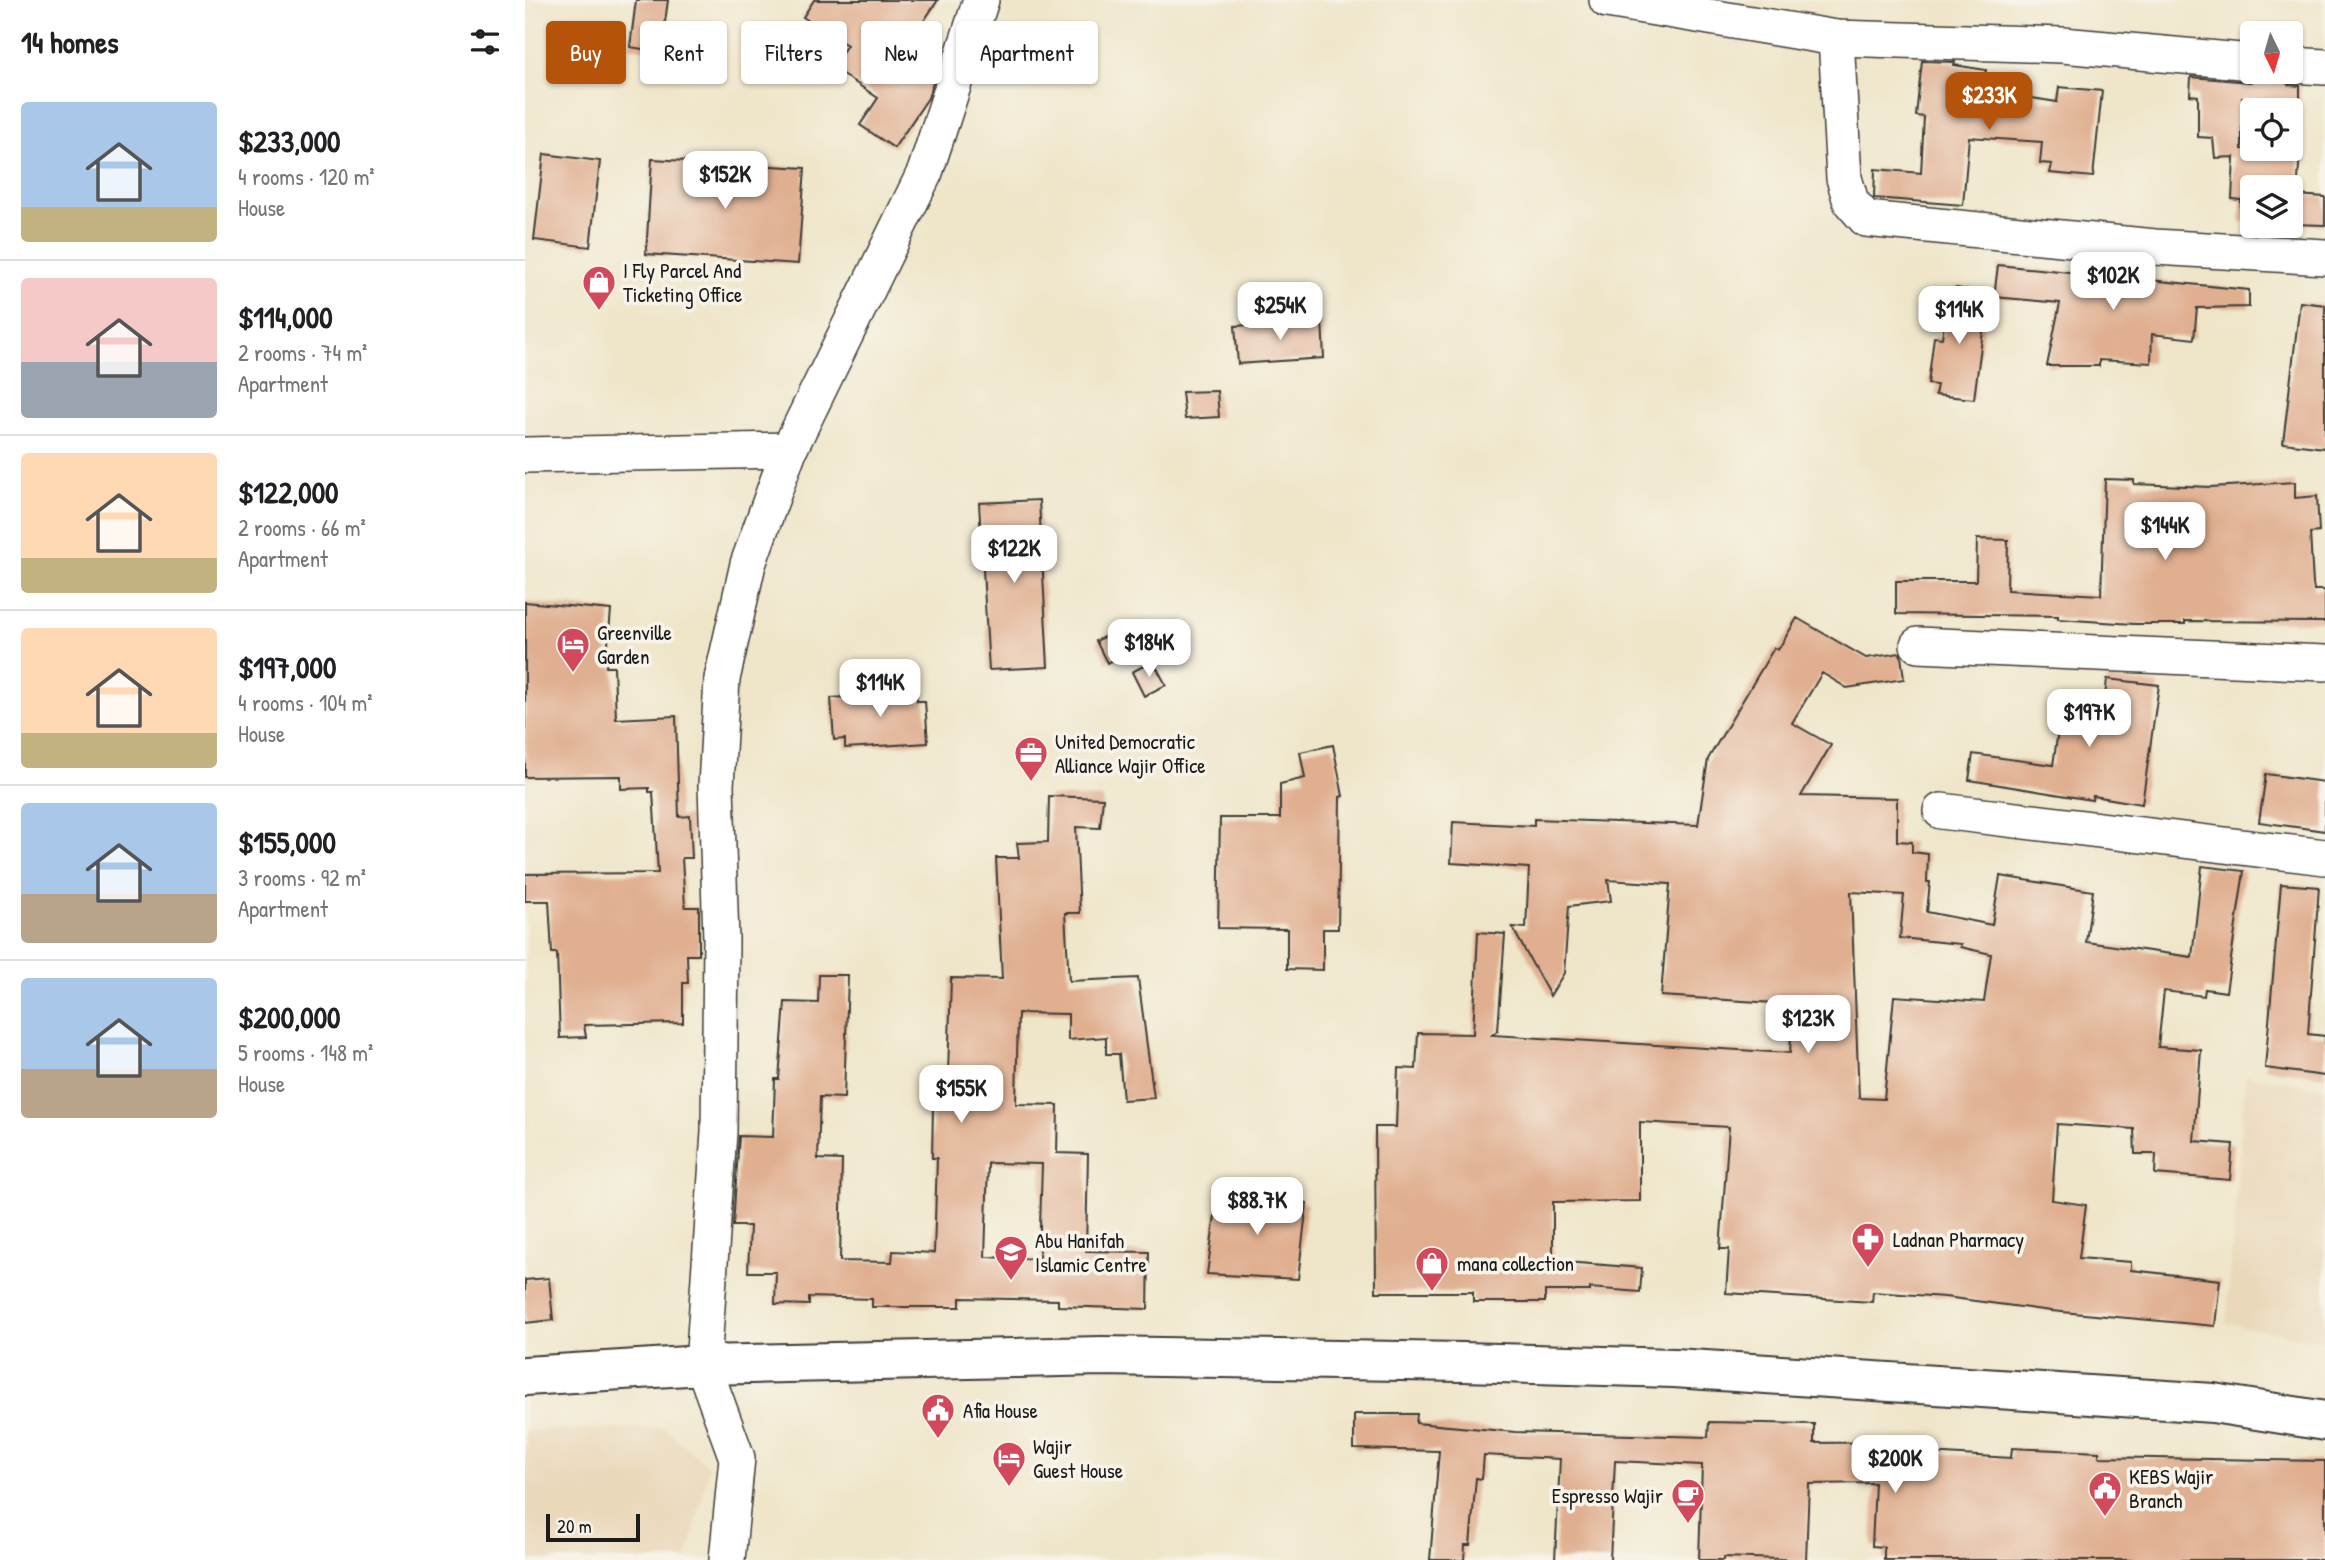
<!DOCTYPE html>
<html lang="en">
<head>
<meta charset="utf-8">
<style>
  body { margin:0; font-family:"Patrick Hand",sans-serif; background:#f6f6f6; color:#202124; height:100vh; display:flex; flex-direction:column; font-size:26px; white-space:nowrap }
  * { box-sizing:border-box; margin:0 }
  p { font-size:23px; color:#757577 }
  .icon { flex:none; width:38px; height:38px; fill:none; stroke:currentColor; stroke-width:2; stroke-linecap:round; stroke-linejoin:round }
  .map { position:relative; flex:1; overflow:hidden }
  .side { display:flex; flex-direction:column; background:#fff; width:525px }
  .side>* { flex:none }
  .hud { position:absolute; left:21px; top:21px; width:665px; height:63px; display:flex; gap:14px }
  .needle { width:46px; rotate:175deg }
  .fabs { position:absolute; left:1715px; top:21px; display:grid; gap:14px }
  .fabs a { display:grid; place-items:center; width:63px; height:63px; border-radius:7px; background:#fff; box-shadow:0 2px 5px #0004; font-size:35px }
  .scale { position:absolute; left:21px; bottom:18px; width:94px; box-sizing:border-box; padding-left:7px; border:4px solid #1c1c1c; border-top:0; font-size:19px; line-height:24px; white-space:nowrap; color:#1c1c1c; -webkit-text-stroke:5px #f7f3e8; paint-order:stroke }
  .price { position:absolute; translate:-50% -60px; padding:0 16px; border-radius:14px; background:#fff; color:#222; font-size:23px; line-height:46px; filter:drop-shadow(0 2px 4px #0008) }
  .price::after { content:''; position:absolute; left:50%; top:42px; width:21px; height:16px; margin-left:-10px; background:inherit; clip-path:polygon(0 0,100% 0,50% 100%) }
  .price.active { background:#b45309; color:#fff }
  ul { padding:0; list-style:none }
  li { display:flex; align-items:center; gap:21px; height:175px; padding:0 21px }
  li+li { border-top:2px solid #e0e0e0 }
  li span { display:grid; place-items:center; flex:none; width:196px; height:140px; border-radius:7px; color:#555 }
  li>.icon { margin-inline-start:auto }
  span .icon { width:84px; height:84px; fill:#fffc; stroke-width:1 }
  li b { font-size:30px }
  h2 { display:flex; justify-content:space-between; align-items:center; height:84px; padding:0 21px; font-size:30px }
  .pill { padding:0 24px; border-radius:7px; background:#fff; box-shadow:0 2px 5px #0004; font-size:24px; line-height:63px }
  .pill.active { background:#b45309; color:#fff }
  main { display:flex; flex:1; min-height:0 }
  .map>svg:first-child { display:block }
</style>
</head>
<body>
<main>
<section class="side">
<h2>14 homes<svg class="icon" aria-label="filters" viewBox="0 0 24 24"><path d="M4 7h16M4 17h16"/><circle cx="9" cy="7" r="2"/><circle cx="15" cy="17" r="2"/></svg></h2>
<ul>
<li><span style="background:linear-gradient(#a9c7e8 75%,#c2b280 0)"><svg class="icon" aria-label="home" viewBox="0 0 24 24"><path d="M3 11l9-7 9 7M6 9v11h12V9"/></svg></span><div><b>$233,000</b><p>4 rooms · 120 m²</p><p>House</p></div></li>
<li><span style="background:linear-gradient(#f6c9c9 60%,#9aa5b1 0)"><svg class="icon" aria-label="home" viewBox="0 0 24 24"><path d="M3 11l9-7 9 7M6 9v11h12V9"/></svg></span><div><b>$114,000</b><p>2 rooms · 74 m²</p><p>Apartment</p></div></li>
<li><span style="background:linear-gradient(#ffd9b3 75%,#c2b280 0)"><svg class="icon" aria-label="home" viewBox="0 0 24 24"><path d="M3 11l9-7 9 7M6 9v11h12V9"/></svg></span><div><b>$122,000</b><p>2 rooms · 66 m²</p><p>Apartment</p></div></li>
<li><span style="background:linear-gradient(#ffd9b3 75%,#c2b280 0)"><svg class="icon" aria-label="home" viewBox="0 0 24 24"><path d="M3 11l9-7 9 7M6 9v11h12V9"/></svg></span><div><b>$197,000</b><p>4 rooms · 104 m²</p><p>House</p></div></li>
<li><span style="background:linear-gradient(#a9c7e8 65%,#b9a48a 0)"><svg class="icon" aria-label="home" viewBox="0 0 24 24"><path d="M3 11l9-7 9 7M6 9v11h12V9"/></svg></span><div><b>$155,000</b><p>3 rooms · 92 m²</p><p>Apartment</p></div></li>
<li><span style="background:linear-gradient(#a9c7e8 65%,#b9a48a 0)"><svg class="icon" aria-label="home" viewBox="0 0 24 24"><path d="M3 11l9-7 9 7M6 9v11h12V9"/></svg></span><div><b>$200,000</b><p>5 rooms · 148 m²</p><p>House</p></div></li>
</ul>
</section>
<div class="map">
<svg width="1800" height="1560" viewBox="0 0 1800 1560">
  <rect width="100%" height="100%" fill="#f7f3e8"/>
  <filter id="ink" filterUnits="userSpaceOnUse"><feTurbulence type="fractalNoise" baseFrequency=".0143" numOctaves="2"/><feDisplacementMap in="SourceGraphic" scale="14" xChannelSelector="R" yChannelSelector="G"/><feConvolveMatrix kernelMatrix="1 2 1 2 8 2 1 2 1" color-interpolation-filters="sRGB"/></filter>
  <filter id="wash" filterUnits="userSpaceOnUse"><feTurbulence type="fractalNoise" baseFrequency=".00686" numOctaves="4" result="noise"/><feDisplacementMap in="SourceGraphic" scale="28" xChannelSelector="R" yChannelSelector="G"/><feGaussianBlur stdDeviation="1.57" result="paint"/><feColorMatrix in="noise" values="0 0 0 0 0 0 0 0 0 0 0 0 0 0 0 0 0 1.4 0 .05"/><feComposite in="paint" operator="in"/></filter>
  <g filter="url(#wash)">
    <rect width="100%" height="100%" fill="#efe6ca"/>
    <g fill="#ead8ba">
      <path d="M1721,1075L1800,1088V1342L1701,1323Z"/>
      <path d="M138,1428L184,1467L162,1560H0V1430Z"/>
    </g>
    <g id="blocks">
      <g fill="#e0af90" fill-rule="evenodd">
        <path d="M111,0H143L136,52L105,47Z"/>
        <path d="M289,0H413L382,46L413,67L403,98L369,148L335,125L353,98L307,67L322,45L278,17Z"/>
        <path d="M1397,61L1430,62L1429,65L1461,70L1457,90L1532,102L1534,87L1577,91L1568,177L1525,173L1527,164L1515,163L1517,142L1444,137L1438,205L1349,198L1350,169L1396,173L1399,117L1391,116Z"/>
        <path d="M1742,75H1749L1764,85L1775,86V101L1717,98V149L1775,151L1772,195L1800,197V225L1766,224V187H1727V222H1715L1716,200L1707,199L1709,157L1690,158L1688,138L1673,137V96L1665,95L1666,77L1725,82Z"/>
        <path d="M19,154L75,161L65,247L9,240Z"/>
        <path d="M127,159L280,168L273,264L121,254Z"/>
        <path d="M1473,265L1724,290V307L1672,308L1669,339L1627,334L1626,363L1574,360V366H1522L1535,303L1469,297Z"/>
        <path d="M1431,288L1463,293L1449,399L1410,395L1412,385L1403,384L1409,337L1417,338L1423,295L1430,296Z"/>
        <path d="M1775,302L1800,305V448L1758,443Z"/>
        <path d="M797,320L799,358L713,364L710,326Z"/>
        <path d="M692,391L694,417L660,419L657,392Z"/>
        <path d="M1580,479L1609,480V484L1686,487L1770,482V498L1792,496L1794,532L1785,533L1788,584L1789,590H1800V622L1660,621V624H1609L1533,619V616L1371,614V581H1451L1452,539L1483,540L1482,590L1576,595Z"/>
        <path d="M514,500L523,667L464,670L454,503Z"/>
        <path d="M0,602L86,610L81,667H89L91,719L151,716L154,817L165,816L167,858H157L160,907H174V955H162L163,983H158V1023L59,1025L61,1037L35,1038L32,953H27L24,901H0V874L133,873L128,792H124V788L96,789V776L0,777Z"/>
        <path d="M1272,618L1341,658L1375,653L1376,656L1379,679L1322,688L1297,673L1267,723L1306,745L1276,796L1372,798V841L1387,842V852L1403,854L1402,882H1405L1402,912L1467,925L1475,876L1568,891L1561,942L1667,957L1677,866L1719,871L1701,992L1680,989L1679,996L1639,991L1633,1047L1676,1050L1669,1141L1708,1144L1705,1180L1630,1174L1631,1154H1610L1609,1129L1532,1124L1527,1200L1561,1205L1554,1258L1606,1262V1270L1695,1280L1690,1326L1526,1311L1420,1297L1348,1292L1347,1302L1201,1293L1204,1249H1195L1204,1127L1115,1122V1201L1028,1202V1261L1117,1268L1115,1292L1065,1288V1291H1020V1302H948V1292H851L850,1127H871L873,1068L891,1069L893,1033L948,1034L953,932L980,934L973,1030L967,1035L1265,1053L1268,1004L1136,996L1145,884L1083,880L1086,901L1044,906L1039,973L1025,996L987,927L1001,928L1004,868L926,863L928,822L1009,826V819L1173,825L1183,759L1249,648L1253,650ZM1326,892L1379,895L1375,938L1436,944L1435,947L1466,954L1459,1002L1369,996L1359,1099L1334,1098Z"/>
        <path d="M592,630L603,652L582,663L571,641Z"/>
        <path d="M628,661L641,685L619,696L607,672Z"/>
        <path d="M1582,679L1634,685L1617,804L1568,796L1567,800L1444,780L1448,754L1528,765L1538,698L1579,706Z"/>
        <path d="M369,686L370,694L391,692L392,701H400L403,743L320,748V739L309,740L306,698L337,696V688Z"/>
        <path d="M808,745L818,796L815,797L813,929H798V970L762,969V929L693,928L695,818H755V784L780,778L775,752Z"/>
        <path d="M1741,774L1800,782V831L1734,822Z"/>
        <path d="M524,796L578,798L575,828L551,827L555,913H540L544,981L613,978L629,1098L598,1100L594,1054H581V1037L543,1040V1014L493,1013L491,1104L533,1105L532,1153L563,1154L561,1251L624,1252L623,1309L533,1306V1300L435,1298V1307H347V1299L284,1297V1305L250,1304L251,1272H223L225,1226H208L214,1136L248,1137L250,1079H254L260,1002L293,1003L294,975H323L319,1098L295,1097L293,1159L317,1160L315,1261L367,1262L368,1251L409,1253L412,1158H407L408,1107H422L426,978L477,979L471,858H494L492,843L523,842ZM463,1163L517,1164L514,1259L460,1257Z"/>
        <path d="M1756,884L1794,887L1783,1034L1800,1036V1076L1740,1068Z"/>
        <path d="M693,1193L782,1203L773,1279L682,1274Z"/>
        <path d="M24,1278L28,1320L0,1323V1280Z"/>
        <path d="M829,1414H892L891,1423L990,1432L1183,1437L1184,1422L1289,1424V1443L1387,1442V1452L1486,1458L1487,1448L1574,1452V1457L1800,1461V1560H1359V1547L1347,1546L1350,1483L1284,1484L1281,1560L1199,1557V1560H1174L1177,1465L1090,1461L1085,1560H1030L1035,1459L959,1455L957,1479L951,1478L945,1545H940L939,1560H905L914,1451L829,1449Z"/>
      </g>
    </g>
  </g>
  <g filter="url(#ink)">
    <use href="#blocks" fill-opacity="0" stroke="#3c3a36" stroke-width="2"/>
    <g fill="none" stroke-linecap="round" stroke-linejoin="round">
      <defs>
        <g id="street">
          <path d="M1082,0L1311,38L1537,45L1727,62"/>
          <path d="M1311,38L1319,178L1326,202L1341,219L1630,247L1800,257"/>
          <path d="M1766,65L1800,67"/>
          <path d="M0,455L264,450"/>
          <path d="M1393,645L1800,663"/>
          <path d="M1416,811L1800,857"/>
          <path d="M202,1560L212,1458L178,1365L194,1132L196,940L191,786L197,679L223,564L264,450L400,172L456,0"/>
        </g>
        <path id="secondary" d="M0,1376L178,1365L577,1356L938,1362L1149,1368L1688,1403L1800,1421"/>
      </defs>
      <use href="#street" stroke="#3c3a36" stroke-width="38"/>
      <use href="#secondary" stroke="#3c3a36" stroke-width="42"/>
      <use href="#street" stroke="#fff" stroke-width="35"/>
      <use href="#secondary" stroke="#fff" stroke-width="38"/>
    </g>
  </g>
  <defs>
    <symbol id="shop-pin" viewBox="-11 -11 22 30"><path d="M0 17L-7.5 6A9.5 9.5 0 1 1 7.5 6Z" fill="#d1495b" stroke="#f7f3e8"/><path d="M-5-2.5h2.3a2.7 3.5 0 0 1 5.4 0H5L5.5 6h-11ZM-1.5-2.5h3a1.5 2.3 0 0 0-3 0Z" fill="#fff"/></symbol>
    <symbol id="hotel-pin" viewBox="-11 -11 22 30"><path d="M0 17L-7.5 6A9.5 9.5 0 1 1 7.5 6Z" fill="#d1495b" stroke="#f7f3e8"/><path d="M-6-4.5h1.5V1H6V5H4.5V3h-9V5H-6ZM-4 0a1.8 1.8 0 1 1 3.6 0ZM.5 0V-2.5h3Q6-2.5 6 0Z" fill="#fff"/></symbol>
    <symbol id="office-pin" viewBox="-11 -11 22 30"><path d="M0 17L-7.5 6A9.5 9.5 0 1 1 7.5 6Z" fill="#d1495b" stroke="#f7f3e8"/><path d="M-6-3h4V-5.5h4V-3h4V5H-6ZM-1-4.5V-3h2v-1.5ZM-6 0V1H6V0Z" fill="#fff"/></symbol>
    <symbol id="pharmacy-pin" viewBox="-11 -11 22 30"><path d="M0 17L-7.5 6A9.5 9.5 0 1 1 7.5 6Z" fill="#d1495b" stroke="#f7f3e8"/><path d="M-2-6h4v4h4v4h-4v4h-4v-4h-4v-4h4Z" fill="#fff"/></symbol>
    <symbol id="school-pin" viewBox="-11 -11 22 30"><path d="M0 17L-7.5 6A9.5 9.5 0 1 1 7.5 6Z" fill="#d1495b" stroke="#f7f3e8"/><path d="M0-5L7-2L0 1L-7-2ZM-4 1L0 2.5L4 1V4Q0 6-4 4Z" fill="#fff"/></symbol>
    <symbol id="civic-pin" viewBox="-11 -11 22 30"><path d="M0 17L-7.5 6A9.5 9.5 0 1 1 7.5 6Z" fill="#d1495b" stroke="#f7f3e8"/><path d="M-.6-6.5H3V-4.5H.6V-3L4-1V1h2V6H-6V1h2V-1L-.6-3ZM-1.2 2.5V6h2.4V2.5Z" fill="#fff"/></symbol>
    <symbol id="cafe-pin" viewBox="-11 -11 22 30"><path d="M0 17L-7.5 6A9.5 9.5 0 1 1 7.5 6Z" fill="#d1495b" stroke="#f7f3e8"/><path d="M-5.5-4.5H6V0H3Q3 3.5 0 3.5H-2.5Q-5.5 3.5-5.5 0ZM3-3.2v2h1.7v-2ZM-6 4.5H4V6H-6Z" fill="#fff"/></symbol>
  </defs>
  <g fill-rule="evenodd">
    <use href="#shop-pin" x="55" y="263" width="38" height="52"/>
    <use href="#hotel-pin" x="29" y="625" width="38" height="52"/>
    <use href="#office-pin" x="487" y="734" width="38" height="52"/>
    <use href="#pharmacy-pin" x="1324" y="1220" width="38" height="52"/>
    <use href="#school-pin" x="467" y="1233" width="38" height="52"/>
    <use href="#shop-pin" x="888" y="1244" width="38" height="52"/>
    <use href="#civic-pin" x="394" y="1391" width="38" height="52"/>
    <use href="#hotel-pin" x="465" y="1439" width="38" height="52"/>
    <use href="#civic-pin" x="1561" y="1469" width="38" height="52"/>
    <use href="#cafe-pin" x="1144" y="1476" width="38" height="52"/>
  </g>
  <g text-anchor="middle" dominant-baseline="central" stroke-width="7" stroke-linejoin="round" paint-order="stroke">
    <g font-size="21" fill="#1c1c1c" stroke="#f7f3e8" text-anchor="start">
      <text x="98" y="270">I Fly Parcel And<tspan x="98" dy="24">Ticketing Office</tspan></text>
      <text x="72" y="632">Greenville<tspan x="72" dy="24">Garden</tspan></text>
      <text x="530" y="741">United Democratic<tspan x="530" dy="24">Alliance Wajir Office</tspan></text>
      <text x="1368" y="1239">Ladnan Pharmacy</text>
      <text x="510" y="1240">Abu Hanifah<tspan x="510" dy="24">Islamic Centre</tspan></text>
      <text x="932" y="1263">mana collection</text>
      <text x="438" y="1410">Afia House</text>
      <text x="508" y="1446">Wajir<tspan x="508" dy="24">Guest House</tspan></text>
      <text x="1604" y="1476">KEBS Wajir<tspan x="1604" dy="24">Branch</tspan></text>
      <text x="1138" y="1495" text-anchor="end">Espresso Wajir</text>
    </g>
  </g>
</svg>
<div class="fabs">
<a><svg class="needle" viewBox="-14 -14 28 28"><path d="M0-13l5 13h-10z" fill="#e53935"/><path d="M0 13l5-13h-10z" fill="#757577"/></svg></a>
<a><svg class="icon" aria-label="locate" viewBox="0 0 24 24"><circle cx="12" cy="12" r="6"/><path d="M12 2v4M12 18v4M2 12h4M18 12h4"/></svg></a>
<a><svg class="icon" aria-label="layers" viewBox="0 0 24 24"><path d="M12 4l9 5-9 5-9-5zM3 14l9 5 9-5"/></svg></a>
</div>
<div class="scale">20 m</div>
<b class="price active" style="left:1464px;top:132px">$233K</b>
<b class="price" style="left:200px;top:211px">$152K</b>
<b class="price" style="left:1588px;top:312px">$102K</b>
<b class="price" style="left:755px;top:342px">$254K</b>
<b class="price" style="left:1434px;top:346px">$114K</b>
<b class="price" style="left:1640px;top:562px">$144K</b>
<b class="price" style="left:489px;top:585px">$122K</b>
<b class="price" style="left:624px;top:679px">$184K</b>
<b class="price" style="left:355px;top:719px">$114K</b>
<b class="price" style="left:1564px;top:749px">$197K</b>
<b class="price" style="left:1283px;top:1055px">$123K</b>
<b class="price" style="left:436px;top:1125px">$155K</b>
<b class="price" style="left:732px;top:1237px">$88.7K</b>
<b class="price" style="left:1370px;top:1495px">$200K</b>
<div class="hud">
<a class="pill active">Buy</a>
<a class="pill">Rent</a>
<a class="pill">Filters</a>
<a class="pill">New</a>
<a class="pill">Apartment</a>
</div>
</div>
</main>
</body>
</html>
